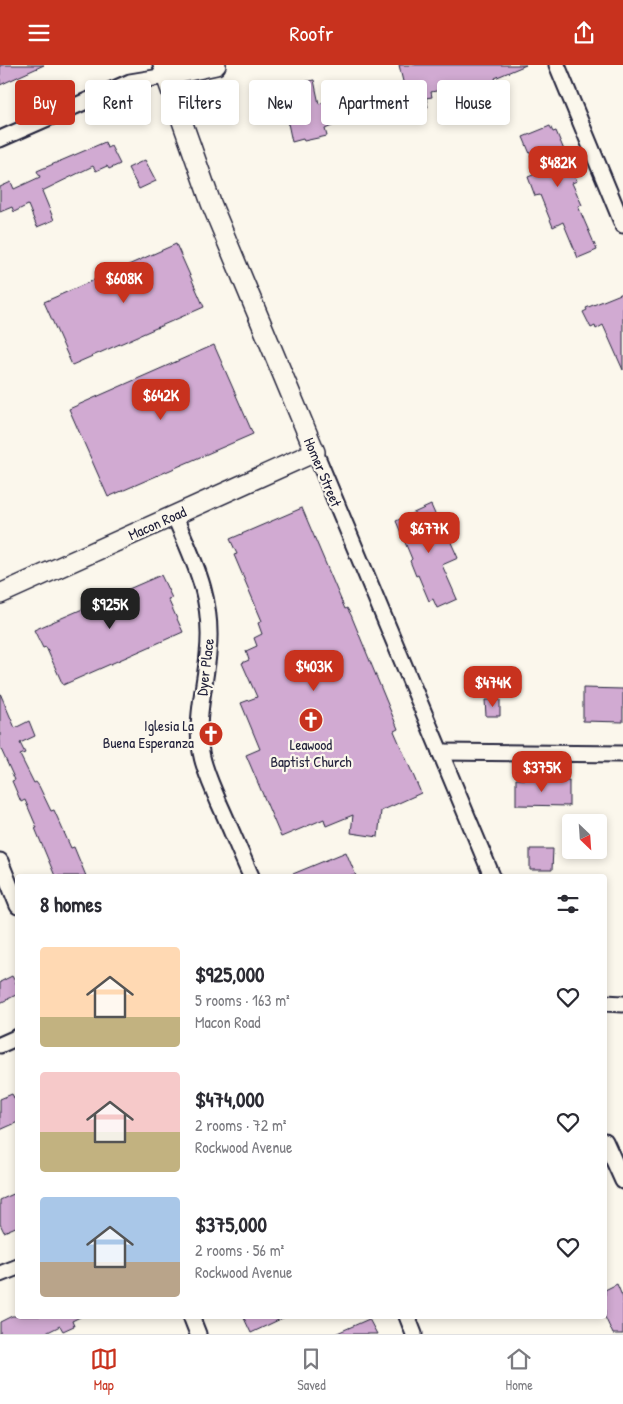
<!DOCTYPE html>
<html lang="en">
<head>
<meta charset="utf-8">
<style>
  body { margin:0; font-family:"Patrick Hand",sans-serif; background:#f2f2f3; color:#2b2b33; height:100vh; display:flex; flex-direction:column; font-size:19px; white-space:nowrap }
  * { box-sizing:border-box; margin:0 }
  p { font-size:16px; color:#7c7c81 }
  .icon { flex:none; width:28px; height:28px; fill:none; stroke:currentColor; stroke-width:2; stroke-linecap:round; stroke-linejoin:round }
  .map { position:relative; flex:1; overflow:hidden }
  .details { position:absolute; left:15px; top:809px; width:592px; height:445px; display:flex; flex-direction:column; background:#fff; border-radius:5px; box-shadow:0 2px 8px #0003 }
  .details>* { flex:none }
  .top-card { position:absolute; left:15px; top:15px; width:594px; height:45px; display:flex; gap:10px }
  .needle { width:32px; rotate:155deg }
  .controls { position:absolute; left:562px; top:749px; display:grid; gap:10px }
  .controls a { display:grid; place-items:center; width:45px; height:45px; border-radius:5px; background:#fff; box-shadow:0 2px 8px #0003; font-size:25px }
  .price { position:absolute; translate:-50% -42px; padding:0 11px; border-radius:10px; background:#c8321e; color:#fff; font-size:16px; line-height:32px; filter:drop-shadow(0 1px 2px #0008) }
  .price::after { content:''; position:absolute; left:50%; top:30px; width:15px; height:11px; margin-left:-8px; background:inherit; clip-path:polygon(0 0,100% 0,50% 100%) }
  .price.on { background:#222; color:#fff }
  ul { padding:0; list-style:none }
  li { display:flex; align-items:center; gap:15px; height:125px; padding:0 25px }
  li span { display:grid; place-items:center; flex:none; width:140px; height:100px; border-radius:5px; color:#555 }
  li>.icon { margin-inline-start:auto }
  span .icon { width:60px; height:60px; fill:#fffc; stroke-width:1 }
  li b { font-size:21px }
  h2 { display:flex; justify-content:space-between; align-items:center; height:60px; padding:0 25px; font-size:21px }
  .tag { padding:0 18px; border-radius:5px; background:#fff; box-shadow:0 2px 8px #0003; font-size:18px; line-height:45px }
  .tag.on { background:#c8321e; color:#fff }
  header { display:flex; justify-content:space-between; align-items:center; height:65px; padding:0 25px; background:#c8321e; color:#fff; font-size:22px; font-weight:600 }
  .dock { display:flex; justify-content:space-around; align-items:center; height:70px; border-top:1px solid #e1e1e2; background:#fff; font-size:14px; color:#7c7c81 }
  .dock a { display:grid; justify-items:center; gap:2px }
  .dock .on { color:#c8321e }
  .map>svg:first-child { display:block }
</style>
</head>
<body>
<header><svg class="icon" aria-label="menu" viewBox="0 0 24 24"><path d="M4 6h16M4 12h16M4 18h16"/></svg>Roofr<svg class="icon" aria-label="share" viewBox="0 0 24 24"><path d="M12 15V3M7 8l5-5 5 5M5 13v7h14v-7"/></svg></header>
<div class="map">
<svg width="623" height="1269" viewBox="0 0 623 1269">
  <rect width="100%" height="100%" fill="#fbf7ec"/>
  <filter id="ink" filterUnits="userSpaceOnUse"><feTurbulence type="fractalNoise" baseFrequency=".02" numOctaves="2"/><feDisplacementMap in="SourceGraphic" scale="10" xChannelSelector="R" yChannelSelector="G"/><feConvolveMatrix kernelMatrix="1 2 1 2 8 2 1 2 1" color-interpolation-filters="sRGB"/></filter>
  <g filter="url(#ink)">
    <g fill="#d1aad2" stroke="#22223b">
      <path d="M0,0H44L0,20Z"/>
      <path d="M399,0H526L495,13L496,16L476,20V18L431,27L432,32L426,33L428,42L406,47L403,34L407,33Z"/>
      <path d="M314,15L319,39L355,24L364,47L325,64L327,71L304,76L303,74L292,77L280,21Z"/>
      <path d="M550,61L553,67L556,66L577,116L572,118L582,140L578,141L597,185L578,193L563,157L553,162L540,130L535,131L528,112L538,108L523,72Z"/>
      <path d="M105,77L107,83L111,81L120,99L109,104L107,101L96,106L93,101L42,126L54,155L37,162L28,140L14,147L12,142L0,147V122L11,117L14,124L40,112L37,106Z"/>
      <path d="M145,95L156,116L139,124L128,103Z"/>
      <path d="M176,179L204,242L72,300L44,237Z"/>
      <path d="M623,228V305L603,260L596,264L595,261L591,263L583,247L587,245L586,243Z"/>
      <path d="M214,280L253,369L108,432L69,344Z"/>
      <path d="M431,440L446,474L449,473L458,493L442,500L457,534L437,543L433,534L429,536L418,510L416,511L410,496L412,494L396,456Z"/>
      <path d="M302,443L345,544L347,543L351,550L398,664L394,666L421,728L381,746L378,772L351,768L353,750L326,761L324,754L281,772L246,690L260,684L241,638L257,632L242,598L249,595L246,586L257,581L254,573L262,569L258,558L262,556L234,490L237,489L230,474Z"/>
      <path d="M161,510L172,533L168,534L183,567L63,620L46,582L43,583L34,565Z"/>
      <path d="M583,623L623,624V657L583,656Z"/>
      <path d="M0,628L15,663L29,656L35,671L20,678L25,688L20,690L34,718L36,717L39,721L51,746L54,745L71,783L74,782L86,811H55L35,763H37L25,735L21,737L12,716L15,715L0,682Z"/>
      <path d="M485,635H500V651H486Z"/>
      <path d="M516,714L569,716V741L516,740Z"/>
      <path d="M530,784H553L552,805H530Z"/>
      <path d="M346,787L356,811H288Z"/>
      <path d="M12,911L18,922V929L0,938V917Z"/>
      <path d="M12,1029L18,1040V1057L0,1065V1034Z"/>
      <path d="M18,1127V1161L4,1167L0,1159V1135Z"/>
      <path d="M617,1219L623,1233V1269H613L605,1252V1225Z"/>
      <path d="M12,1251H82L72,1256L74,1261L63,1266L60,1261L44,1269H0V1257Z"/>
      <path d="M243,1251H287L251,1268Z"/>
      <path d="M369,1254L377,1269H335Z"/>
    </g>
    <g fill="none" stroke-linecap="round" stroke-linejoin="round">
      <defs>
        <g id="minor">
          <path d="M557,0L623,160"/>
          <path d="M0,74L130,17L166,11L161,0"/>
          <path d="M315,387L492,811"/>
          <path d="M174,450C195,498 214,535 208,589C205,622 195,654 201,687C204,705 212,721 219,738C230,762 240,787 251,811"/>
          <path d="M440,687L623,689"/>
          <path d="M0,796L18,841"/>
          <path d="M605,938L623,939"/>
          <path d="M0,980L18,972"/>
          <path d="M605,1076L623,1116"/>
          <path d="M0,1209L18,1202"/>
          <path d="M191,1251L198,1269"/>
          <path d="M407,1251L414,1269"/>
        </g>
        <path id="major" d="M0,529L315,387L211,138L166,11L216,0"/>
      </defs>
      <use href="#minor" stroke="#22223b" stroke-width="19"/>
      <use href="#major" stroke="#22223b" stroke-width="22"/>
      <use href="#minor" stroke="#fbf7ec" stroke-width="15"/>
      <use href="#major" stroke="#fbf7ec" stroke-width="19"/>
    </g>
  </g>
  <defs>
    <symbol id="church-disc" viewBox="-11 -11 22 22"><circle r="9.5" fill="#c8321e" stroke="#fbf7ec"/><path d="M-1.2-6h2.4v3.5h3.3v2.4h-3.3V6h-2.4V-.1h-3.3v-2.4h3.3Z" fill="#fff"/></symbol>
  </defs>
  <g fill-rule="evenodd">
    <use href="#church-disc" x="297" y="641" width="28" height="28"/>
    <use href="#church-disc" x="197" y="655" width="28" height="28"/>
  </g>
  <g text-anchor="middle" dominant-baseline="central" stroke-width="4.5" stroke-linejoin="round" paint-order="stroke">
    <g font-size="15" fill="#22223b" stroke="#fbf7ec">
      <text transform="translate(323 407) rotate(67)">Homer Street</text>
      <text transform="translate(157 458) rotate(-24)">Macon Road</text>
      <text transform="translate(205 602) rotate(-83)">Dyer Place</text>
    </g>
    <g font-size="15" fill="#22223b" stroke="#fbf7ec" text-anchor="end">
      <text x="194" y="660">Iglesia La<tspan x="194" dy="17">Buena Esperanza</tspan></text>
      <text x="311" y="679" text-anchor="middle">Leawood<tspan x="311" dy="17">Baptist Church</tspan></text>
    </g>
  </g>
</svg>
<div class="controls">
<a><svg class="needle" viewBox="-14 -14 28 28"><path d="M0-13l5 13h-10z" fill="#e53935"/><path d="M0 13l5-13h-10z" fill="#7c7c81"/></svg></a>
</div>
<b class="price" style="left:558px;top:123px">$482K</b>
<b class="price" style="left:124px;top:239px">$608K</b>
<b class="price" style="left:161px;top:356px">$642K</b>
<b class="price" style="left:429px;top:489px">$677K</b>
<b class="price on" style="left:110px;top:565px">$925K</b>
<b class="price" style="left:314px;top:627px">$403K</b>
<b class="price" style="left:493px;top:643px">$474K</b>
<b class="price" style="left:542px;top:728px">$375K</b>
<div class="top-card">
<a class="tag on">Buy</a>
<a class="tag">Rent</a>
<a class="tag">Filters</a>
<a class="tag">New</a>
<a class="tag">Apartment</a>
<a class="tag">House</a>
</div>
<section class="details">
<h2>8 homes<svg class="icon" aria-label="filters" viewBox="0 0 24 24"><path d="M4 7h16M4 17h16"/><circle cx="9" cy="7" r="2"/><circle cx="15" cy="17" r="2"/></svg></h2>
<ul>
<li><span style="background:linear-gradient(#ffd9b3 70%,#c2b280 0)"><svg class="icon" aria-label="home" viewBox="0 0 24 24"><path d="M3 11l9-7 9 7M6 9v11h12V9"/></svg></span><div><b>$925,000</b><p>5 rooms · 163 m²</p><p>Macon Road</p></div><svg class="icon" aria-label="heart" viewBox="0 0 24 24"><path d="M12 20l-8-8c-3-5 5-10 8-4 3-6 11-1 8 4z"/></svg></li>
<li><span style="background:linear-gradient(#f6c9c9 60%,#c2b280 0)"><svg class="icon" aria-label="home" viewBox="0 0 24 24"><path d="M3 11l9-7 9 7M6 9v11h12V9"/></svg></span><div><b>$474,000</b><p>2 rooms · 72 m²</p><p>Rockwood Avenue</p></div><svg class="icon" aria-label="heart" viewBox="0 0 24 24"><path d="M12 20l-8-8c-3-5 5-10 8-4 3-6 11-1 8 4z"/></svg></li>
<li><span style="background:linear-gradient(#a9c7e8 65%,#b9a48a 0)"><svg class="icon" aria-label="home" viewBox="0 0 24 24"><path d="M3 11l9-7 9 7M6 9v11h12V9"/></svg></span><div><b>$375,000</b><p>2 rooms · 56 m²</p><p>Rockwood Avenue</p></div><svg class="icon" aria-label="heart" viewBox="0 0 24 24"><path d="M12 20l-8-8c-3-5 5-10 8-4 3-6 11-1 8 4z"/></svg></li>
</ul>
</section>
</div>
<nav class="dock">
<a class="on"><svg class="icon" aria-label="map" viewBox="0 0 24 24"><path d="M3 6l6-2 6 2 6-2v14l-6 2-6-2-6 2zM9 4v14M15 6v14"/></svg>Map</a>
<a><svg class="icon" aria-label="saved" viewBox="0 0 24 24"><path d="M7 4h10v16l-5-4-5 4z"/></svg>Saved</a>
<a><svg class="icon" aria-label="home" viewBox="0 0 24 24"><path d="M3 11l9-7 9 7M6 9v11h12V9"/></svg>Home</a>
</nav>
</body>
</html>
